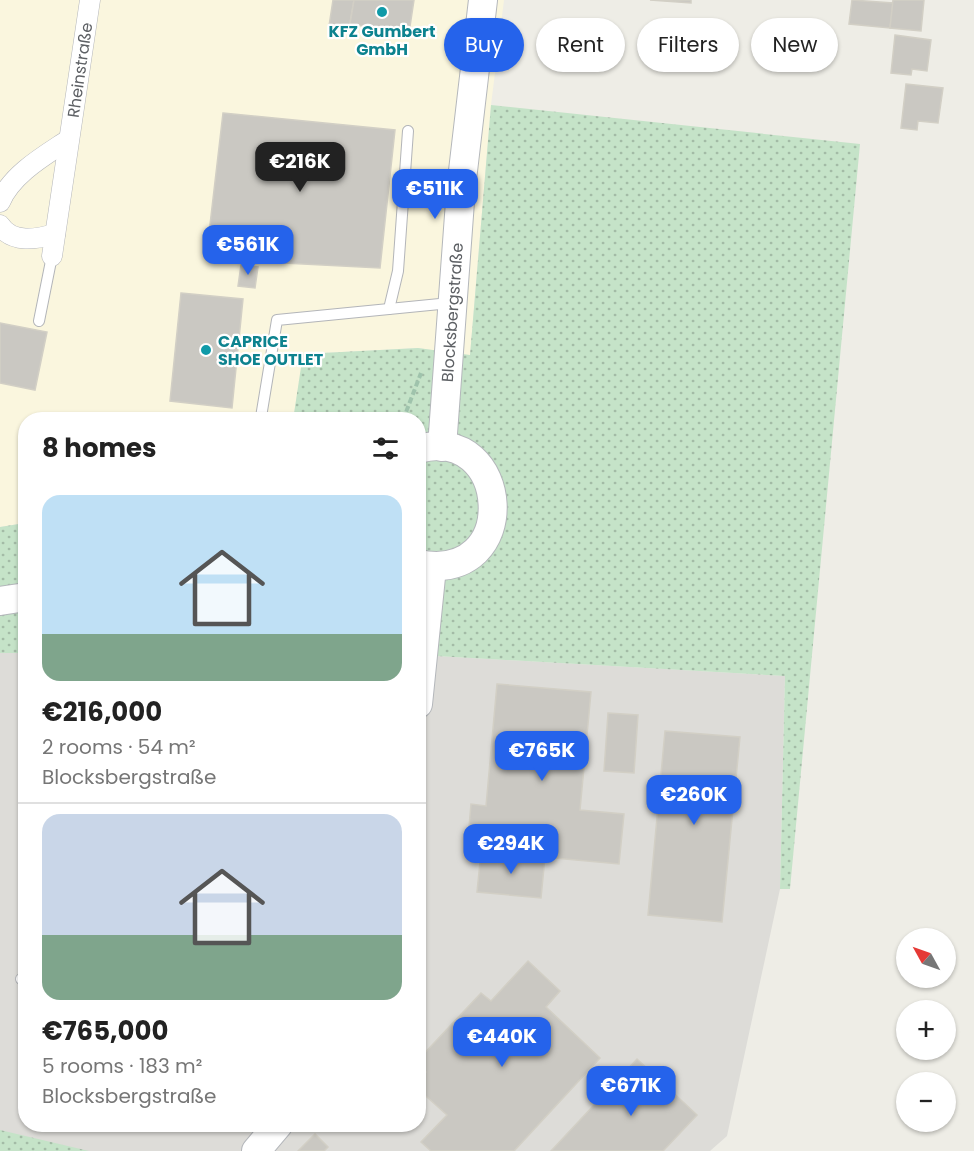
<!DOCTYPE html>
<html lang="en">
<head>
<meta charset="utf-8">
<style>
  body { margin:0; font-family:Poppins,sans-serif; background:#f6f6f6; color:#222; height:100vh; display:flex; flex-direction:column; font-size:22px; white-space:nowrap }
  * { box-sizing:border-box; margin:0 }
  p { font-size:20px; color:#767676 }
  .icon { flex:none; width:33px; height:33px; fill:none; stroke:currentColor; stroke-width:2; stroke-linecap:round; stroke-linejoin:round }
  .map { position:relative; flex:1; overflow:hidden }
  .sheet { position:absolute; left:18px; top:412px; width:408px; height:720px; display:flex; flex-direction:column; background:#fff; border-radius:24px; box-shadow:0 2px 4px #0004 }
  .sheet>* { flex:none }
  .hud { position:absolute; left:444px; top:18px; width:440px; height:54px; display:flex; gap:12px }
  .needle { width:39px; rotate:310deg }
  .fabs { position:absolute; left:896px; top:928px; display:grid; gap:12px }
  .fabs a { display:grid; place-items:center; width:60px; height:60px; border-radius:50%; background:#fff; box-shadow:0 2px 4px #0004; font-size:30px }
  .price { position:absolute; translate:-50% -51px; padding:0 14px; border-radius:12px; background:#2563eb; color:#fff; font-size:20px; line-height:39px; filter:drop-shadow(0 2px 3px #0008) }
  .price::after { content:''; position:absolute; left:50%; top:36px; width:18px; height:14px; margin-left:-9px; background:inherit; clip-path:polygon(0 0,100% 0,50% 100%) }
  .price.on { background:#222; color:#fff }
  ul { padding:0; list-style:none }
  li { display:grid; align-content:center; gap:12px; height:318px; padding:0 24px }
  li+li { border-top:2px solid #e0e0e0 }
  li span { display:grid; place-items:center; height:186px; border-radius:18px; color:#555 }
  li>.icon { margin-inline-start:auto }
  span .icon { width:108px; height:108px; fill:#fffc; stroke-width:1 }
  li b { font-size:26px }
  h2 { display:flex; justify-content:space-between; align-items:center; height:72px; padding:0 24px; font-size:26px }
  .pill { padding:0 21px; border-radius:27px; background:#fff; box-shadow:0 2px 4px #0004; font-size:21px; line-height:54px }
  .pill.on { background:#2563eb; color:#fff }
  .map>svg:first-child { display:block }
</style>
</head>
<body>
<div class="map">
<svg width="974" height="1151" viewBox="0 0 974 1151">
  <defs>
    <pattern id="grass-dots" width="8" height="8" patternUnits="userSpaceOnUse" patternTransform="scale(1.5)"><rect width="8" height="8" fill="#c5e3c8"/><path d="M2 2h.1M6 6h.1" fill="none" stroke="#a3bba6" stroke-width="1.8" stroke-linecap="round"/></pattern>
  </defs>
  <rect width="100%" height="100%" fill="#eeede6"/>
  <path fill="#faf6de" d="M0,0H504L491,105L470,356L418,348L304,354L293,420H26L25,523L0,527Z"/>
  <path fill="#dddcd8" d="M0,653H25L26,1125H418L419,655L785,676L780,889L727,1136L710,1151H0Z"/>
  <g fill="url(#grass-dots)">
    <path d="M491,105L860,144L790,889H780L785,676L419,655L418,420H293L303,354L418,348L470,355Z"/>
    <path d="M25,523V653H0V527Z"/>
    <path d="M0,1130L89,1151H0Z"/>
  </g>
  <g fill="#cac8c2" stroke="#d2cfc5" stroke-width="1.5">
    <path d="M333,0H354L349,28L329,26Z"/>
    <path d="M354,0H414L409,33L350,24Z"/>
    <path d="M650,0H691V3Z"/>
    <path d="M852,0L893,3L890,28L849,24Z"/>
    <path d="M893,0H924L921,31L890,28Z"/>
    <path d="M895,35L931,40L927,71L912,69L911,75L891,73Z"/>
    <path d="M906,84L943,88L938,123L918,121L917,130L901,128Z"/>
    <path d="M223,113L395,130L380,268L206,259Z"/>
    <path d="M241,265L258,267L255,288L238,286Z"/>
    <path d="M181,293L243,299L232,408L170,401Z"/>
    <path d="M0,323L47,332L35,390L0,383Z"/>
    <path d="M497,684L591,692L580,810L624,814L619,864L467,850L471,804L486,806Z"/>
    <path d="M608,713L638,715L634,773L604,771Z"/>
    <path d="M665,731L740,737L722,922L648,915Z"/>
    <path d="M481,852L545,857L541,898L477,892Z"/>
    <path d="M528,961L560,991L546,1007L600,1058L514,1151H431L421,1142L447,1115L418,1089V1080L426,1072L418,1065V1060L481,993L491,1001Z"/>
    <path d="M637,1059L697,1115L663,1151H551Z"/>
    <path d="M315,1134L328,1147L324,1151H298Z"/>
  </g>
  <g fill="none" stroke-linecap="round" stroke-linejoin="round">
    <defs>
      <g id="lane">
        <path d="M389,309L398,271L408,131"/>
        <path d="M39,321L52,256"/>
        <path d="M261,417L277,320L450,303"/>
        <path d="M21,979L26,980"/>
      </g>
      <g id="street">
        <path d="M0,202C12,174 44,156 68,140"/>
        <path d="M0,225C12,244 37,239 55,234"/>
        <path id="s1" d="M52,256L90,0"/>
      </g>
      <g id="secondary">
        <path id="s2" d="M442,447L461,188L483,0"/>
        <path d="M418,449C511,422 524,585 418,564"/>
        <path d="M0,601L26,597"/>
        <path d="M418,704L432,567"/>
        <path d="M256,1151L278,1125"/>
      </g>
    </defs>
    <use href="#lane" stroke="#b3b5b9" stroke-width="12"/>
    <use href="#street" stroke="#b3b5b9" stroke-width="21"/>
    <use href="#secondary" stroke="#b4b7bb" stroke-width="30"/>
    <path stroke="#9fc3ac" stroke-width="4" stroke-dasharray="6 3" stroke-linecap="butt" d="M403,420L421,373"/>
    <use href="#lane" stroke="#fff" stroke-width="10"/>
    <use href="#street" stroke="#fff" stroke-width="20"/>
    <use href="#secondary" stroke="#fff" stroke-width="28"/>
  </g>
  <g fill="#0f9aa8" stroke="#fff" stroke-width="2">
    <circle cx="382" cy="12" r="6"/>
    <circle cx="206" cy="350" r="6"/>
  </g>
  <g text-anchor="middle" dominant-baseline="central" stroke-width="4.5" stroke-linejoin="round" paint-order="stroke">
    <g font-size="16" font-weight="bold" fill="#0d838f" stroke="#fff">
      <text x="382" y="31">KFZ Gumbert<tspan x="382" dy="18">GmbH</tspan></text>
      <text x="218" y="341" text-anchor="start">CAPRICE<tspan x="218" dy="18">SHOE OUTLET</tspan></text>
    </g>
    <g font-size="16" fill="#5d6064" stroke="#fff">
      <text stroke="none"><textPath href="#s1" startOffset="188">Rheinstraße</textPath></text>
      <text stroke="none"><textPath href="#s2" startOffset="135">Blocksbergstraße</textPath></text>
    </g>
  </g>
</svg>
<div class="fabs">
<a><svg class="needle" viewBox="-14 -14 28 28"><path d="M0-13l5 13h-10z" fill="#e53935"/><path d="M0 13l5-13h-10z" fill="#767676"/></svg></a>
<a>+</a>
<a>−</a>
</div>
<b class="price on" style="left:300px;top:193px">€216K</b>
<b class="price" style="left:435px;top:220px">€511K</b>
<b class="price" style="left:248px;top:276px">€561K</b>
<b class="price" style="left:542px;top:782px">€765K</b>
<b class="price" style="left:694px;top:826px">€260K</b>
<b class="price" style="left:511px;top:875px">€294K</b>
<b class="price" style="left:502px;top:1068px">€440K</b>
<b class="price" style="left:631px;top:1117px">€671K</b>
<div class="hud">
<a class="pill on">Buy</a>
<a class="pill">Rent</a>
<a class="pill">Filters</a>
<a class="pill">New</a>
</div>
<section class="sheet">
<h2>8 homes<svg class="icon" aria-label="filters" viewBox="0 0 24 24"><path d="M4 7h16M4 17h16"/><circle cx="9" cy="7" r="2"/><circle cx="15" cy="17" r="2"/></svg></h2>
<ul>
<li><span style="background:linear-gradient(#bfe0f5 75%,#7fa58c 0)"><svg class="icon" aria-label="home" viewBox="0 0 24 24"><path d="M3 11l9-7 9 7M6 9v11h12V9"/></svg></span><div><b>€216,000</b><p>2 rooms · 54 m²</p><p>Blocksbergstraße</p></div></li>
<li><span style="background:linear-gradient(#c9d6e8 65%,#7fa58c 0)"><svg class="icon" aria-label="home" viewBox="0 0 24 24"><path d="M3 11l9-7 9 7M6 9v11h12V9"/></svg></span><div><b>€765,000</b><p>5 rooms · 183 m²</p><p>Blocksbergstraße</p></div></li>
</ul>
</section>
</div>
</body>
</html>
